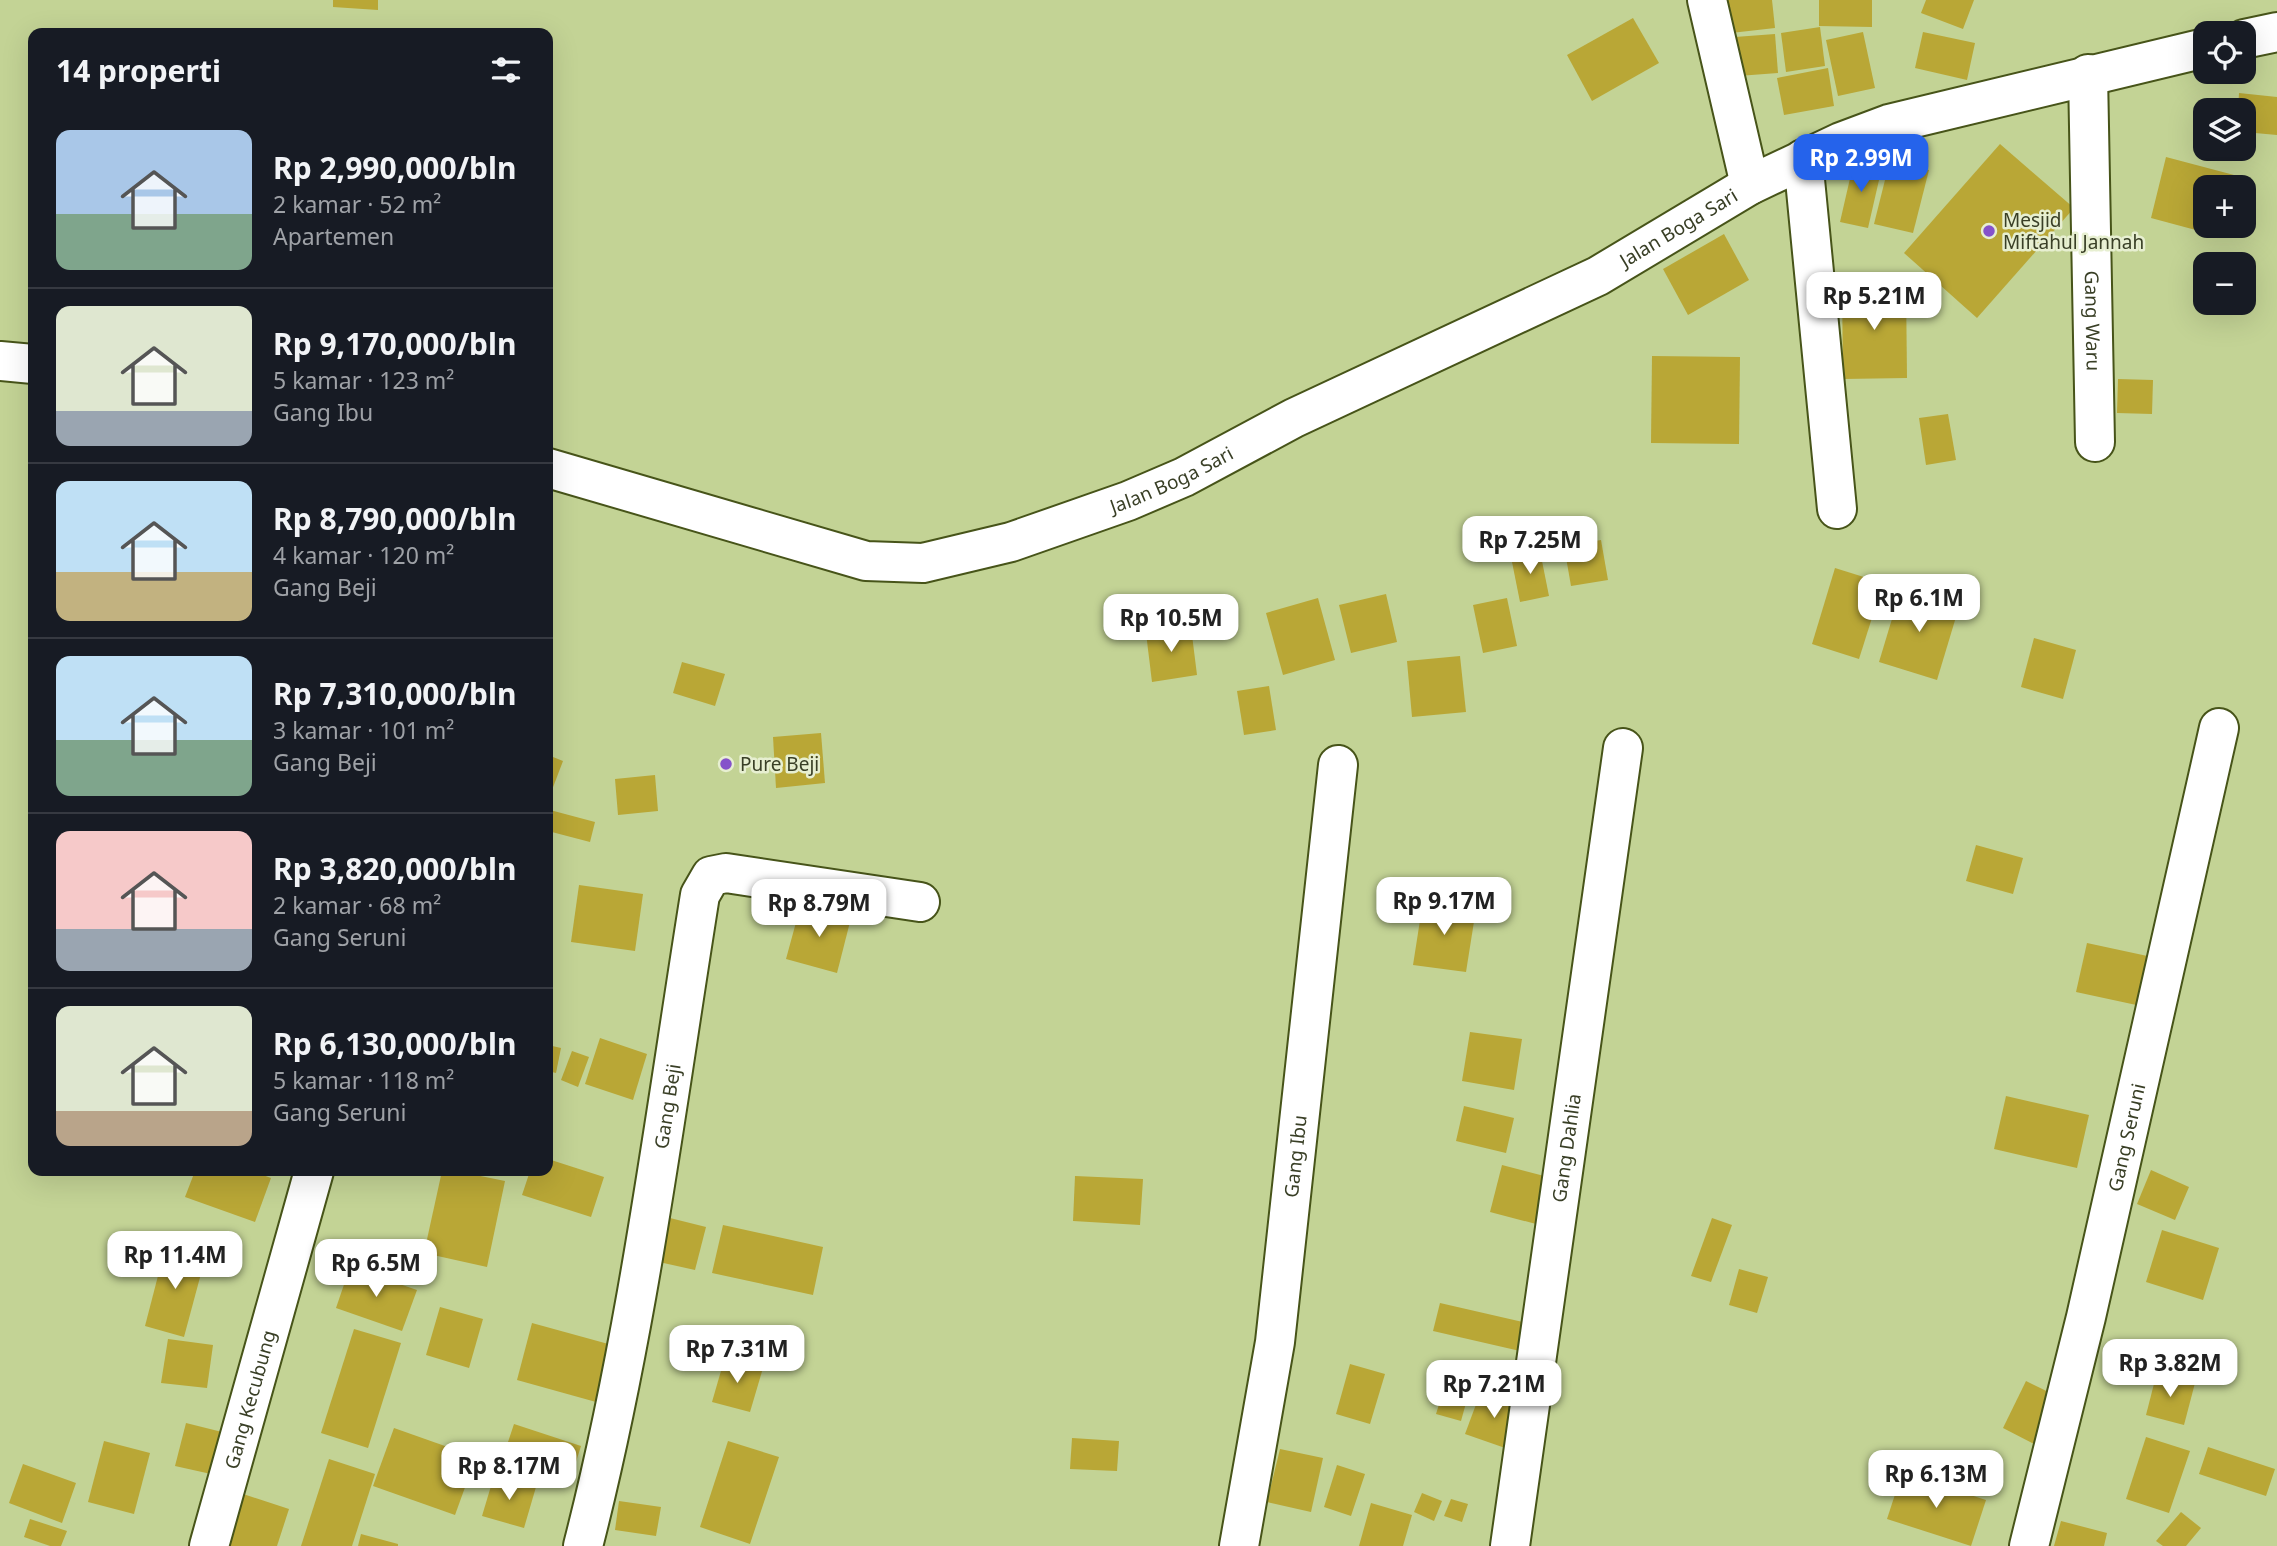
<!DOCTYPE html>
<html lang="id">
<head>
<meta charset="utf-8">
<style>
  body { margin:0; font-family:"Noto Sans",sans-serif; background:#242831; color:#f1f3f6; height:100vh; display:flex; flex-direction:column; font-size:26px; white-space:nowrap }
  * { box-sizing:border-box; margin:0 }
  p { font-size:23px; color:#9ea1a6 }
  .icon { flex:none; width:38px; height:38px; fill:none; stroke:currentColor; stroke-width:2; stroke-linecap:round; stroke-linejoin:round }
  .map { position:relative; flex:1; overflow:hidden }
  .details { position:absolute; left:28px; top:28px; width:525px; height:1148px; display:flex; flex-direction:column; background:#171b24; border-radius:14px; box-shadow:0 7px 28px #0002 }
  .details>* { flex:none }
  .buttons { position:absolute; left:2193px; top:21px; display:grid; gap:14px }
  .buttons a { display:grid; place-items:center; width:63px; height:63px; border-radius:14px; background:#171b24; box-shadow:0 7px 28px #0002; font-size:35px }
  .price { position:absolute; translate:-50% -60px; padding:0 16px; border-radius:14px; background:#fff; color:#222; font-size:23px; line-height:46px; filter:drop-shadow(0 2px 4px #0008) }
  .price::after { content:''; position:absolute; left:50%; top:42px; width:21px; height:16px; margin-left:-10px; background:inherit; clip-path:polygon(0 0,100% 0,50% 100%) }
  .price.active { background:#2563eb; color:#fff }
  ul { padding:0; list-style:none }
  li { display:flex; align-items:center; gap:21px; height:175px; padding:0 28px }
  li+li { border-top:2px solid #363941 }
  li span { display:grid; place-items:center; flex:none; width:196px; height:140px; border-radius:14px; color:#555 }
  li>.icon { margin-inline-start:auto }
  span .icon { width:84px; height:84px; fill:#fffc; stroke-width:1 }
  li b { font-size:30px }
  h2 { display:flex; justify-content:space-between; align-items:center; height:84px; padding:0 28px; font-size:30px }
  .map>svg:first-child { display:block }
</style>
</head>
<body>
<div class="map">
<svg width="2277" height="1546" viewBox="0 0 2277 1546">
  <rect width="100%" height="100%" fill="#c3d395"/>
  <g fill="#b9a736">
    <path d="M333,0H378V10L333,7Z"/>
    <path d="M1728,0H1772L1775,28L1731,33Z"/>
    <path d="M1819,0H1872V27L1819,26Z"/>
    <path d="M1926,0H1974L1963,29L1921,13Z"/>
    <path d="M1633,18L1659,63L1592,101L1567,55Z"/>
    <path d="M1820,27L1825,66L1786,72L1781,33Z"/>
    <path d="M1863,32L1875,88L1838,96L1826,40Z"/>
    <path d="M1923,32L1975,43L1967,80L1915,68Z"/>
    <path d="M1775,34L1778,73L1738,76L1735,37Z"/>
    <path d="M1828,68L1834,106L1784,115L1777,78Z"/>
    <path d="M2239,93L2277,97V135L2244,132V110H2238Z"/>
    <path d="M2000,144L2074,208L1977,318L1904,253Z"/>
    <path d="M2166,157L2234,175L2231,187H2205V226H2221L2218,236L2151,218Z"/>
    <path d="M1890,160L1929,170L1913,233L1874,224Z"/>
    <path d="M1854,161L1882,167L1868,228L1840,222Z"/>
    <path d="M1724,234L1749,280L1688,315L1663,269Z"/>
    <path d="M1906,285L1907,378L1843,379L1842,286Z"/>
    <path d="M1652,356L1740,357L1739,444L1651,443Z"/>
    <path d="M2118,379L2153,380L2152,414L2117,413Z"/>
    <path d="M1948,414L1956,460L1926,465L1919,418Z"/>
    <path d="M1601,540L1608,580L1571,586L1564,546Z"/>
    <path d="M1540,551L1549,596L1520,602L1511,557Z"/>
    <path d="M1835,568L1883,583L1859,659L1812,644Z"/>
    <path d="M1901,589L1959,607L1937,680L1879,662Z"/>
    <path d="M1386,594L1397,642L1351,653L1339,605Z"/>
    <path d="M1318,598L1335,660L1283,675L1266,613Z"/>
    <path d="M1507,598L1517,646L1483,653L1473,605Z"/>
    <path d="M1191,627L1197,675L1152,682L1146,633Z"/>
    <path d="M2034,638L2076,650L2063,699L2021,687Z"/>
    <path d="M1460,656L1466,712L1412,717L1407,661Z"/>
    <path d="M682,662L725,674L715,706L673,693Z"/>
    <path d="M1269,686L1276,730L1244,735L1237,691Z"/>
    <path d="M821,733L825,783L776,788L773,737Z"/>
    <path d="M548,755L563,761L552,790L548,789Z"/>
    <path d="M655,775L658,811L618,815L615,779Z"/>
    <path d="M550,810L595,822L590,842L548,831Z"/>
    <path d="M1976,845L2023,858L2013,894L1966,881Z"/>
    <path d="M579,885L643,894L635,951L571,942Z"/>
    <path d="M1423,901L1476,909L1466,972L1413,965Z"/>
    <path d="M801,904L851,918L837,973L786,959Z"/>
    <path d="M2087,943L2152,957L2141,1006L2076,992Z"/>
    <path d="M1470,1032L1522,1039L1514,1090L1462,1081Z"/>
    <path d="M600,1038L647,1054L633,1100L585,1084Z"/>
    <path d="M548,1045L561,1048L556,1073L548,1071Z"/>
    <path d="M572,1051L589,1057L578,1087L561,1080Z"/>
    <path d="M2006,1096L2089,1115L2077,1168L1994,1149Z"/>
    <path d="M1464,1106L1514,1118L1506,1153L1456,1141Z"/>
    <path d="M548,1159L604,1177L591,1217L522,1195L530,1171H548Z"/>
    <path d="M1502,1165L1548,1177L1536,1224L1490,1212Z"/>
    <path d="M2151,1170L2189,1187L2175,1220L2137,1204Z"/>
    <path d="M195,1171H252L271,1178L255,1222L185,1197Z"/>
    <path d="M442,1171H456L505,1181L487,1267L424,1253Z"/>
    <path d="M1075,1176L1143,1179L1140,1225L1073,1221Z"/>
    <path d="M670,1218L706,1227L695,1270L659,1262Z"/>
    <path d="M1712,1218L1732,1225L1711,1282L1691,1276Z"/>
    <path d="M723,1225L823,1247L813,1295L712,1273Z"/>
    <path d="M2162,1230L2219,1248L2203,1300L2146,1282Z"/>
    <path d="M166,1245L206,1255L184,1337L145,1326Z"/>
    <path d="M350,1267L417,1290L402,1331L336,1308Z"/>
    <path d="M1739,1269L1768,1277L1757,1313L1729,1305Z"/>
    <path d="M1440,1303L1527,1323L1520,1351L1433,1331Z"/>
    <path d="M440,1307L483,1319L469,1368L426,1355Z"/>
    <path d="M532,1323L612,1345L596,1402L517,1380Z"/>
    <path d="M354,1329L401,1343L368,1448L321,1433Z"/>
    <path d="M168,1339L213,1345L207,1388L161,1383Z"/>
    <path d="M725,1357L763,1368L750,1412L712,1402Z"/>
    <path d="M1350,1364L1385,1374L1370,1424L1336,1414Z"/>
    <path d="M2157,1372L2195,1383L2184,1425L2146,1415Z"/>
    <path d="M2026,1381L2063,1399L2040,1447L2003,1428Z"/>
    <path d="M1481,1391L1524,1407L1508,1449L1465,1434Z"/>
    <path d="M1441,1398L1466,1403L1461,1421L1436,1414Z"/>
    <path d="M186,1423L230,1434L220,1476L175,1466Z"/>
    <path d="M514,1424L581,1446L569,1484L501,1463Z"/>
    <path d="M394,1428L476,1457L455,1515L373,1486Z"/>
    <path d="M2146,1437L2190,1451L2169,1513L2126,1499Z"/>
    <path d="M1072,1438L1119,1441L1117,1471L1070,1469Z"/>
    <path d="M104,1441L150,1453L134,1514L88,1502Z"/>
    <path d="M728,1441L779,1457L750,1544L700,1527Z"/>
    <path d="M2208,1447L2275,1469L2266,1496L2199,1474Z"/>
    <path d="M1280,1449L1323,1458L1311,1512L1267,1502Z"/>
    <path d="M329,1459L375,1474L352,1546H301Z"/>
    <path d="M23,1464L76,1483L62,1523L9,1503Z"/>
    <path d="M1337,1465L1365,1474L1351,1516L1324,1507Z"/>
    <path d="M1902,1473L1986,1500L1971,1546L1887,1519Z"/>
    <path d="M494,1476L536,1487L524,1528L482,1516Z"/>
    <path d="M234,1491L289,1509L277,1546H225Z"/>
    <path d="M1422,1493L1442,1501L1434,1521L1414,1512Z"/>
    <path d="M1451,1499L1468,1504L1462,1522L1444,1516Z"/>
    <path d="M619,1501L661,1507L656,1536L615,1530Z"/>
    <path d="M1371,1503L1412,1515L1403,1546H1359Z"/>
    <path d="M2181,1512L2201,1528L2186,1546H2163L2156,1541Z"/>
    <path d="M30,1519L67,1531L61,1546H50L24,1537Z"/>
    <path d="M2061,1521L2107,1533L2104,1546H2054Z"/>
    <path d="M361,1534L398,1544V1546H358Z"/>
  </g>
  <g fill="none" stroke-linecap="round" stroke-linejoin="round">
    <defs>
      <g id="minor">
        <path d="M1707,0L1750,185"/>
        <path d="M2244,39L2277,32"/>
        <path id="s1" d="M2088,74L2095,442"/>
        <path d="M1803,159L1837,509"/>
        <path d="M0,361L33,364"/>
        <path id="s2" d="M548,468L866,561L923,563L1011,542L1128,501L1184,477L1294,418L1598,276L1750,185L1841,142L1889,124L2205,48"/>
        <path id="s3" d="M209,1546L314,1171"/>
        <path id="s4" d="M583,1546C638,1332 665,1113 700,895L711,876L726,873L920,902"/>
        <path id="s5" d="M1239,1546L1275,1342L1338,765"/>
        <path id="s6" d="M1510,1546L1623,748"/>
        <path id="s7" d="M2029,1546L2086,1317L2219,728"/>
      </g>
    </defs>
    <use href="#minor" stroke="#475419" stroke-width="42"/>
    <use href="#minor" stroke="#fff" stroke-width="38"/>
  </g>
  <g fill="#8552ca" stroke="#e7efd1" stroke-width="2.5">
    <circle cx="1989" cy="231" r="7"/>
    <circle cx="726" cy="764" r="7"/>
  </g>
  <g text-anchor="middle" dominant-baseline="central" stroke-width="5" stroke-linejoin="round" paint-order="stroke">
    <g font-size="19" fill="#393f26" stroke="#e7efd1" text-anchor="start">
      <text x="2003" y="220">Mesjid<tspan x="2003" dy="22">Miftahul Jannah</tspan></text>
      <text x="740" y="764">Pure Beji</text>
    </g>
    <g font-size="19" fill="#393f26" stroke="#e7efd1">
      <text stroke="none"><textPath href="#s2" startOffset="1218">Jalan Boga Sari</textPath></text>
      <text stroke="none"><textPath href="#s1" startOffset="247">Gang Waru</textPath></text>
      <text stroke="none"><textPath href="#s2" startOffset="651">Jalan Boga Sari</textPath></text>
      <text stroke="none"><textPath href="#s4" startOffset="448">Gang Beji</textPath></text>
      <text stroke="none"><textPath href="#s7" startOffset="420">Gang Seruni</textPath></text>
      <text stroke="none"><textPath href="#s6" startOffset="402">Gang Dahlia</textPath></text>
      <text stroke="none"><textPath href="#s5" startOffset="394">Gang Ibu</textPath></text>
      <text stroke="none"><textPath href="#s3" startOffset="152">Gang Kecubung</textPath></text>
    </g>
  </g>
</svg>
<div class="buttons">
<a><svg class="icon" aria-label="locate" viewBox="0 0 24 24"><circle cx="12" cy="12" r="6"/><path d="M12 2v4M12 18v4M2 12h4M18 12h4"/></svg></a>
<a><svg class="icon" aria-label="layers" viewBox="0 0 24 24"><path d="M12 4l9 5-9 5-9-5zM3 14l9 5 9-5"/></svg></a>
<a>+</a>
<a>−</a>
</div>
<b class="price active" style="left:1861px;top:194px">Rp 2.99M</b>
<b class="price" style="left:1874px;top:332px">Rp 5.21M</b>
<b class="price" style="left:1530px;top:576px">Rp 7.25M</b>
<b class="price" style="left:1919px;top:634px">Rp 6.1M</b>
<b class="price" style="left:1171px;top:654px">Rp 10.5M</b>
<b class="price" style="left:1444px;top:937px">Rp 9.17M</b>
<b class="price" style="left:819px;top:939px">Rp 8.79M</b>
<b class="price" style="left:175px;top:1291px">Rp 11.4M</b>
<b class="price" style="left:376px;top:1299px">Rp 6.5M</b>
<b class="price" style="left:737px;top:1385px">Rp 7.31M</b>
<b class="price" style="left:2170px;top:1399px">Rp 3.82M</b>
<b class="price" style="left:1494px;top:1420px">Rp 7.21M</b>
<b class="price" style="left:509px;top:1502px">Rp 8.17M</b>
<b class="price" style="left:1936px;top:1510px">Rp 6.13M</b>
<section class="details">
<h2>14 properti<svg class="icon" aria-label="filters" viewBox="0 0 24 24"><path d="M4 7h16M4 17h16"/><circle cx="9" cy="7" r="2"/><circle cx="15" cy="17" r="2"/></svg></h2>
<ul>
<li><span style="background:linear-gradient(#a9c7e8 60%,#7fa58c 0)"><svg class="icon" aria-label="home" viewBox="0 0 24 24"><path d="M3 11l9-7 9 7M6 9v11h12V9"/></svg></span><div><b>Rp 2,990,000/bln</b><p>2 kamar · 52 m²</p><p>Apartemen</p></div></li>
<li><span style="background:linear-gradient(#dfe7d0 75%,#9aa5b1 0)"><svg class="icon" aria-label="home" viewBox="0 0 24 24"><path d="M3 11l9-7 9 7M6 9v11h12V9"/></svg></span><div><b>Rp 9,170,000/bln</b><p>5 kamar · 123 m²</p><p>Gang Ibu</p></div></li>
<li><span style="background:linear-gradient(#bfe0f5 65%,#c2b280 0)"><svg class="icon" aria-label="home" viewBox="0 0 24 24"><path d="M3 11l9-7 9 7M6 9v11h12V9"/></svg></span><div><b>Rp 8,790,000/bln</b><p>4 kamar · 120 m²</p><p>Gang Beji</p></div></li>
<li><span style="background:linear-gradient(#bfe0f5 60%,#7fa58c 0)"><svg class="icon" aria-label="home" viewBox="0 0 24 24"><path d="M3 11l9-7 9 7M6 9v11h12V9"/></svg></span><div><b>Rp 7,310,000/bln</b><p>3 kamar · 101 m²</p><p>Gang Beji</p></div></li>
<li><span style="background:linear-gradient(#f6c9c9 70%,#9aa5b1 0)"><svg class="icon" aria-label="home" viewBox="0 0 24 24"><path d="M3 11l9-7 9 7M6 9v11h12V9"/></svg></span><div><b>Rp 3,820,000/bln</b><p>2 kamar · 68 m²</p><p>Gang Seruni</p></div></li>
<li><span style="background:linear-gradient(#dfe7d0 75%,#b9a48a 0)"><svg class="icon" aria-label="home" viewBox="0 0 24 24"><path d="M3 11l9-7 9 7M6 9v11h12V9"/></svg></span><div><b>Rp 6,130,000/bln</b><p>5 kamar · 118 m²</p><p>Gang Seruni</p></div></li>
</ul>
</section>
</div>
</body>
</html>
